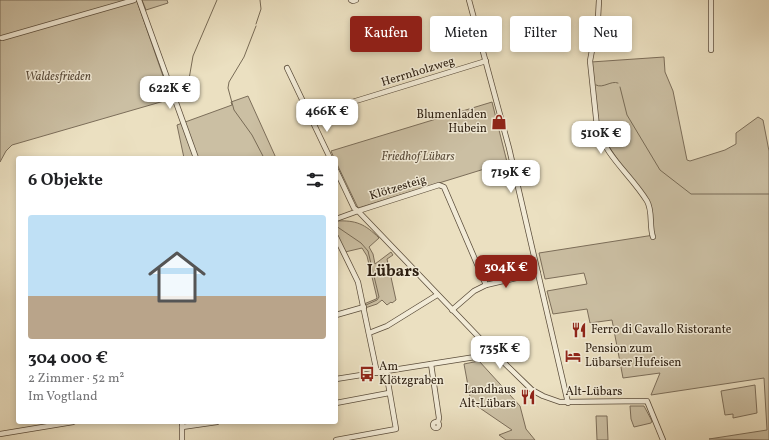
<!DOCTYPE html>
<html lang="de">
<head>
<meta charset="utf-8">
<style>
  body { margin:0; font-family:Vollkorn,serif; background:#f2f2f2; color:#202124; height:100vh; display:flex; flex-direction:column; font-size:15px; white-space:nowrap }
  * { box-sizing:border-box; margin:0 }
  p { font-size:13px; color:#757577 }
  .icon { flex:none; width:22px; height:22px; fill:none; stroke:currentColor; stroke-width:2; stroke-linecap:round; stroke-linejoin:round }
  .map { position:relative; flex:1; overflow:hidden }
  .drawer { position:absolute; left:16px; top:156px; width:322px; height:268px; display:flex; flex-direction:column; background:#fff; border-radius:4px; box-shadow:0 2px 6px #0003 }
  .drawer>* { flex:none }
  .top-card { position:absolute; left:350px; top:16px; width:359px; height:36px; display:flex; gap:8px }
  .price { position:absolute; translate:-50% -34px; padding:0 9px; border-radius:8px; background:#fff; color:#222; font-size:13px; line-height:26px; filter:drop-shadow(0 1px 2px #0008) }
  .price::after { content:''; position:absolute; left:50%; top:24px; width:12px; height:9px; margin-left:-6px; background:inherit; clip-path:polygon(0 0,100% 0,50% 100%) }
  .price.current { background:#8f2418; color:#fff }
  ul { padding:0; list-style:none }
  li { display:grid; align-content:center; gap:8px; height:212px; padding:0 12px }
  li+li { border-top:1px solid #e0e0e0 }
  li span { display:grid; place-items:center; height:124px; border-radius:4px; color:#555 }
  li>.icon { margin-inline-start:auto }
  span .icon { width:72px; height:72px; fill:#fffc; stroke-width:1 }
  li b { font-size:17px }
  h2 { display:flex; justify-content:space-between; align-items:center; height:48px; padding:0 12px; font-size:17px }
  .pill { padding:0 14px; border-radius:4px; background:#fff; box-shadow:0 2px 6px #0003; font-size:14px; line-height:36px }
  .pill.current { background:#8f2418; color:#fff }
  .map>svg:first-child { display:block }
</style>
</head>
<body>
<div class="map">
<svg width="769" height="440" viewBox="0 0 769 440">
  <rect width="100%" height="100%" fill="#ebe0c1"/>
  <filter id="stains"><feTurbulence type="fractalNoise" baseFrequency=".005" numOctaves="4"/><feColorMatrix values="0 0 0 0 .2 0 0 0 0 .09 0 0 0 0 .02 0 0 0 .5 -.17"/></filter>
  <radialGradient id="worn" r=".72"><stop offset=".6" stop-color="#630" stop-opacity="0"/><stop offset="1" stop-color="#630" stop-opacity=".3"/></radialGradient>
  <g fill="#cbbfa3" stroke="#7c6e5a">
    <path d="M0,0H131L0,37Z"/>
    <path d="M142,0H167L168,3L146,10Z"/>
    <path d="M137,1L171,99L12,145L6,151L0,162V37Z"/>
    <path d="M664,57L665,72L673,91L687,160L690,161L725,150L736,144V133L758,117L763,120L769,151V440L709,439L767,430L764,378L651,395L660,373L623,378L612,320L590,323L587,309L553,314L547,291L587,284L584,273L545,279L539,253L654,235L651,210L602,136L599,126L591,62Z"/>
    <path d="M248,96L276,158H184L177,125L232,105L231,102Z"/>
    <path d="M492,102L507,162L358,208L336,162V158H334L331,151Z"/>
    <path d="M336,221C356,220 365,224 379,238L369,247L373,254L375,264L391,252L393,255L387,259L396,300L392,303L391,302L387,305L382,300L377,304L365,308L364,304L376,299L377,298L367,256L362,248L345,252L336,234Z"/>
    <path d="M479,361L520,406L526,429L535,440H506L499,435L512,430L471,402L464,364Z"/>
    <path d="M755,385L757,413L733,418V414L725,415L721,391Z"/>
    <path d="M630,406H644L652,421L651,423L634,427L631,419Z"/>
    <path d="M596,416H607L608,440H597Z"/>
  </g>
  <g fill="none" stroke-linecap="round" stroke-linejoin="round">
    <g stroke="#786b56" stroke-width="1">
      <path d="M256,24L261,9L260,0"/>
      <path d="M256,26L244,57L229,82L228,88L234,110L252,135L264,158"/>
      <path d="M188,85L193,56L217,0"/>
      <path d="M596,85C603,89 611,80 618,83"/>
      <path d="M620,87L627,115L660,170L691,194H769"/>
      <path d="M336,226L361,243L368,251L379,297L377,300L366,305"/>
    </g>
    <defs>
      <g id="minor">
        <path d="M139,0L196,158"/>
        <path d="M351,0L353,1L356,0"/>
        <path d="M469,0L509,148L568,403"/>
        <path d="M599,0L598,18L590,61L597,127C606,157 631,175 647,201C653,211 649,226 653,237"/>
        <path d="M2,38L134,0"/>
        <path d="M711,50V0"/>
        <path d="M287,68L330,158"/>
        <path d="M310,115L486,61"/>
        <path d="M336,170L354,208L358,211L439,185L444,187L486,285"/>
        <path d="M336,219L358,211L491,350L532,390L543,396L560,402L647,401L663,440"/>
        <path d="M336,237L358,282L377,373"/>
        <path d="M452,310L474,291L486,285L538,273"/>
        <path d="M336,315L364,307"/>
        <path d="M369,333L387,326L437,295"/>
        <path d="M431,364L439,418L438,422"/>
        <path d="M336,379L475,357L493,352"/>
        <path d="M336,403L389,393"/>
        <circle cx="436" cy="425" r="3"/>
        <path d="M182,427L217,422"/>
        <path d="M0,434L73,422"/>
        <path d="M182,440V422"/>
        <path d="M336,440L396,429L386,371"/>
      </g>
    </defs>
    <use href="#minor" stroke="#5c4e3c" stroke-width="6"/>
    <use href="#minor" stroke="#f2ebd7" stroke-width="4.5"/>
  </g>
  <defs>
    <symbol id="shop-bare" viewBox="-9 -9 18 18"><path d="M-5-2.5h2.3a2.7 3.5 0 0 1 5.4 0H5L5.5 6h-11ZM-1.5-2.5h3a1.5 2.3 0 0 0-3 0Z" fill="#8f2418" stroke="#f2ebd7" stroke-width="2.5" paint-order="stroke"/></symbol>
    <symbol id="restaurant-bare" viewBox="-9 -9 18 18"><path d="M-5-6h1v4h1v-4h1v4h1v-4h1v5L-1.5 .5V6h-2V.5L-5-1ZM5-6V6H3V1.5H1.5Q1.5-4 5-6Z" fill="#8f2418" stroke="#f2ebd7" stroke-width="2.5" paint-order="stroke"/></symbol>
    <symbol id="hotel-bare" viewBox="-9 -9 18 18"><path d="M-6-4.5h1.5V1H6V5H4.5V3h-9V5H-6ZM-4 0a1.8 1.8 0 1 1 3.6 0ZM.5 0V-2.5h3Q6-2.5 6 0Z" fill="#8f2418" stroke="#f2ebd7" stroke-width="2.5" paint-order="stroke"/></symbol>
    <symbol id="bus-bare" viewBox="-9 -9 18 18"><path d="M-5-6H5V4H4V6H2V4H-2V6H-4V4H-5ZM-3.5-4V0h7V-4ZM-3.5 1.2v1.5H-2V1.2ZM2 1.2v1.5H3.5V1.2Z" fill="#8f2418" stroke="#f2ebd7" stroke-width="2.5" paint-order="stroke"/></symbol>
  </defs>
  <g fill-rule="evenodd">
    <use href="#shop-bare" x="488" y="111" width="22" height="22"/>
    <use href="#restaurant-bare" x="568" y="319" width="22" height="22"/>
    <use href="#hotel-bare" x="562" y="345" width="22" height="22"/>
    <use href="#bus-bare" x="356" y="363" width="22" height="22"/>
    <use href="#restaurant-bare" x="517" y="386" width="22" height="22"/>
  </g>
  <g text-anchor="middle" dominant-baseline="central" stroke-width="3" stroke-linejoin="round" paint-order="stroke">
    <g font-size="12" fill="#2c1e10" stroke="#f2ebd7">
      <text transform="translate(418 72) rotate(-17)">Herrnholzweg</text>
      <text transform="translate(398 188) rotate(-17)">Klötzesteig</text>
      <text x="594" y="392">Alt-Lübars</text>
    </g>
    <g font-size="12" font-style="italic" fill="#5c4e3c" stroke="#f2ebd7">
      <text x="58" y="77">Waldesfrieden</text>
      <text x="418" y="157">Friedhof Lübars</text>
    </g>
    <g font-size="12" fill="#2c1e10" stroke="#f2ebd7" text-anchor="start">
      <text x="487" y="115" text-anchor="end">Blumenladen<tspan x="487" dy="14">Hubein</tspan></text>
      <text x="591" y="330">Ferro di Cavallo Ristorante</text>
      <text x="585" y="349">Pension zum<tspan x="585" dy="14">Lübarser Hufeisen</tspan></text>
      <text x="379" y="367">Am<tspan x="379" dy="14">Klötzgraben</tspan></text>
      <text x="516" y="390" text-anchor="end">Landhaus<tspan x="516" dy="14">Alt-Lübars</tspan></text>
    </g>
    <g font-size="16" font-weight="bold" fill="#2c1e10" stroke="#f2ebd7">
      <text x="393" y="272">Lübars</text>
    </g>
  </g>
  <rect width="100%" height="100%" filter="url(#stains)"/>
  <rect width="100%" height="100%" fill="url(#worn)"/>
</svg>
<b class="price" style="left:170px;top:110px">622K €</b>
<b class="price" style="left:327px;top:133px">466K €</b>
<b class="price" style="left:601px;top:155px">510K €</b>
<b class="price" style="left:511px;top:194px">719K €</b>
<b class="price current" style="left:506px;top:289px">304K €</b>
<b class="price" style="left:500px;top:370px">735K €</b>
<div class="top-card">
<a class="pill current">Kaufen</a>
<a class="pill">Mieten</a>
<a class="pill">Filter</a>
<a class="pill">Neu</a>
</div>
<section class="drawer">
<h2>6 Objekte<svg class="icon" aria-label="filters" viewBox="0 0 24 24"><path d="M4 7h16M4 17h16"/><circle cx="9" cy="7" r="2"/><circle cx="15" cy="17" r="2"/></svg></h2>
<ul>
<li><span style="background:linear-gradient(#bfe0f5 65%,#b9a48a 0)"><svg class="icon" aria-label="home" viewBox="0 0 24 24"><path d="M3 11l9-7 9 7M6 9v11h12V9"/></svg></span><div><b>304 000 €</b><p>2 Zimmer · 52 m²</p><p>Im Vogtland</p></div></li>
</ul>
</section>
</div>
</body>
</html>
